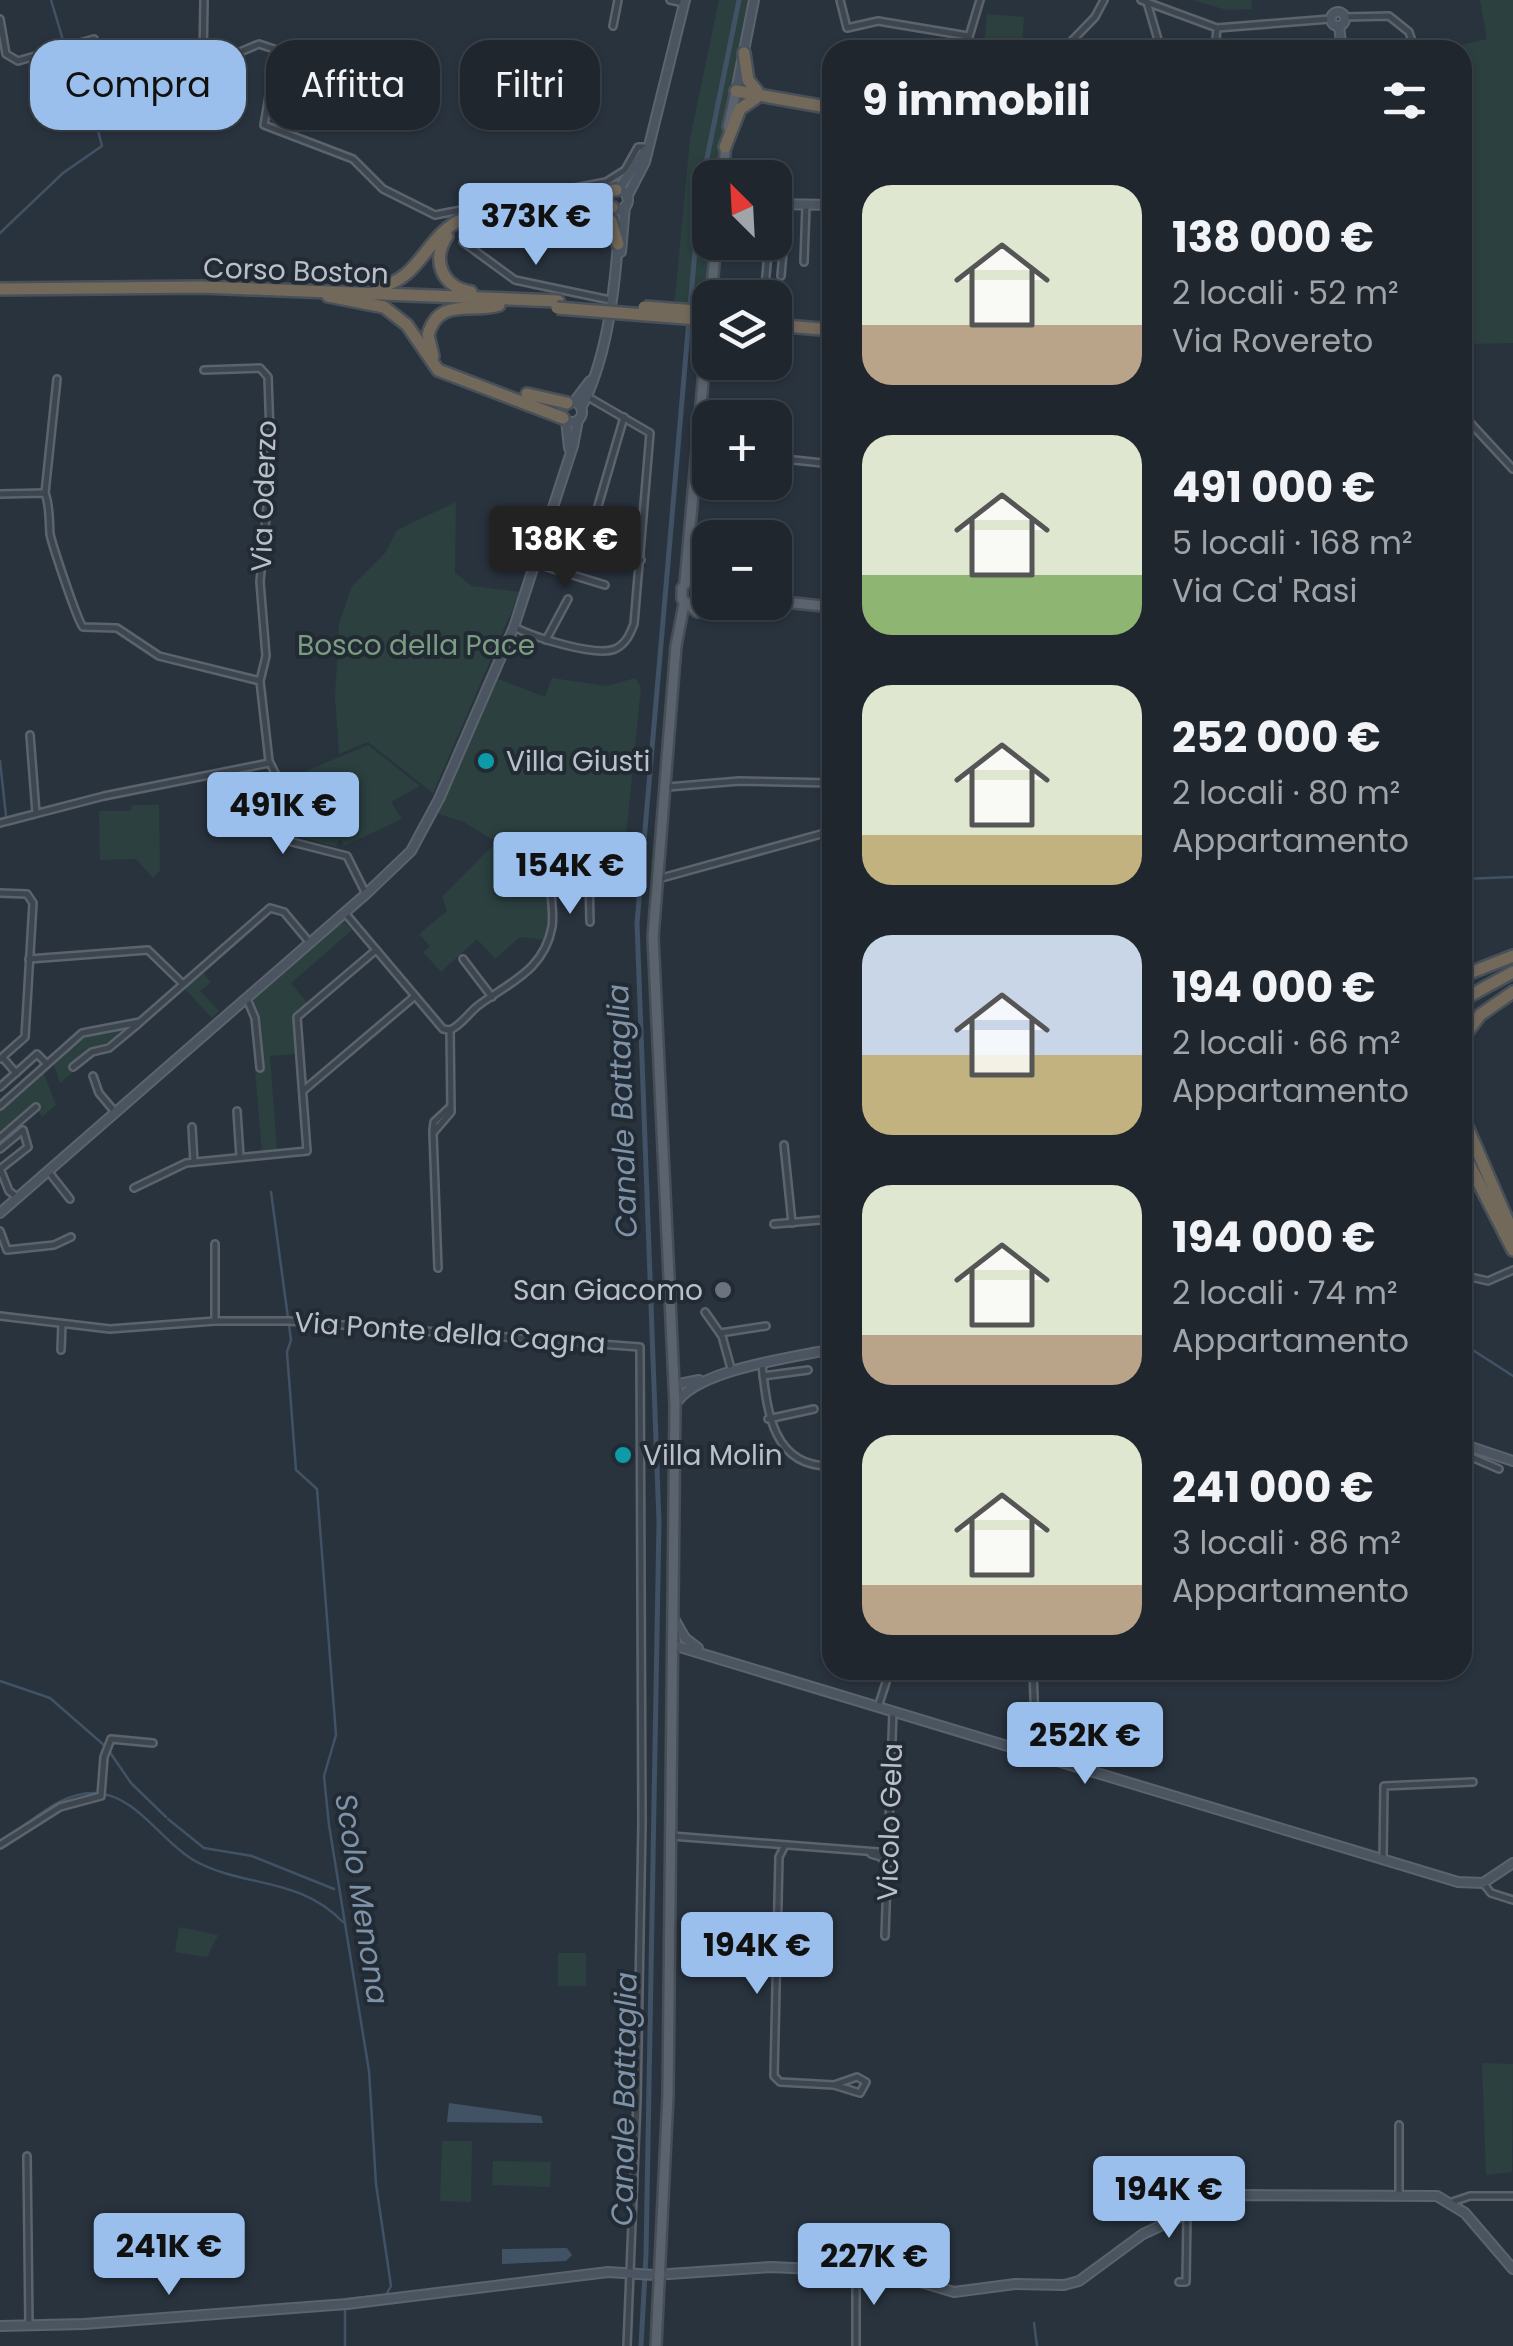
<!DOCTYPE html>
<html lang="it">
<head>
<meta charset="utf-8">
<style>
  body { margin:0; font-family:Poppins,sans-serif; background:#272e36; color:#f1f3f6; height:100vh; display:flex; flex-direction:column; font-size:38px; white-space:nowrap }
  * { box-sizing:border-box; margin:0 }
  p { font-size:32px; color:#a1a5aa }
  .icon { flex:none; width:55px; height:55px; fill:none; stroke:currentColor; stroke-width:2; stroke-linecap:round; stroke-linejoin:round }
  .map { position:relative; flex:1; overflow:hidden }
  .sheet { position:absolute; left:822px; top:40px; width:650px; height:1640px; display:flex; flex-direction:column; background:#1f262e; border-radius:30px; box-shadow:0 2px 8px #0004,0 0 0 2px #3c434a }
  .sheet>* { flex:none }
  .banner { position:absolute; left:30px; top:40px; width:642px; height:90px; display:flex; gap:20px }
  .needle { width:65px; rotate:336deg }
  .tools { position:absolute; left:692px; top:160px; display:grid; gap:20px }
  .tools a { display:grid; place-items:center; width:100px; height:100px; border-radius:20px; background:#1f262e; box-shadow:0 2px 8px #0004,0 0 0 2px #3c434a; font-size:50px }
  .price { position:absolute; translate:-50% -85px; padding:0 22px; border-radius:10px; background:#9bbfec; color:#111; font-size:32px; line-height:65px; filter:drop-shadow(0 2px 5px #0008) }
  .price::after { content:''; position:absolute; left:50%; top:60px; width:30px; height:22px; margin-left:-15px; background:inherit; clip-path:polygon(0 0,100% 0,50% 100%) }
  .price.on { background:#222; color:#fff }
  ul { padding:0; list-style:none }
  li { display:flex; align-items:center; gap:30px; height:250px; padding:0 40px }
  li span { display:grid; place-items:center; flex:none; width:280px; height:200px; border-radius:30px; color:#555 }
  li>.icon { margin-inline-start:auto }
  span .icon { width:120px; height:120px; fill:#fffc; stroke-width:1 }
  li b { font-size:42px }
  h2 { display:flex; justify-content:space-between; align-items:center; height:120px; padding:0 40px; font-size:42px }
  .tag { padding:0 35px; border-radius:30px; background:#1f262e; box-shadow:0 2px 8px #0004,0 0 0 2px #3c434a; font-size:35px; line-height:90px }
  .tag.on { background:#9bbfec; color:#111 }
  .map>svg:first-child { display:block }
</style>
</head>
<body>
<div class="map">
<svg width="1513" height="2346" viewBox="0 0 1513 2346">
  <rect width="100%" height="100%" fill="#29333e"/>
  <g fill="#2c4040">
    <path d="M719,0H750L718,177L710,178L712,243L704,309L674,308L690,139Z"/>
    <path d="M1193,0H1251L1252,9L1226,10Z"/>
    <path d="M1480,0H1513V343L1463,344V208L1470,207L1462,50L1448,48L1487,39Z"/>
    <path d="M987,14L1024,17L1022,50H984Z"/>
    <path d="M206,96L232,104L228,117L202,109Z"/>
    <path d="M456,502L455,573L472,586L520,592L433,793L368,742L339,754L335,697L339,624L352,586L385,553L397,530Z"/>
    <path d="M552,678L607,686L635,678L641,687L622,876L511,851L464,822L438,814L498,679L545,697Z"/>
    <path d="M368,745L420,786L391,802L402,819L344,846L340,839L335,847L285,832L280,820L284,817L282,781Z"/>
    <path d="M132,805H159L160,870L153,878L136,859L100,860L99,811H131Z"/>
    <path d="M493,845L521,859L559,868L548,882L552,902L546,940L520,937L495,959L477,939L441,972L423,952L430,946L419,934L447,911L442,897Z"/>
    <path d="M343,921L352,930L291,983L308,1004L296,1016L298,1054L270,1056L277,1151L262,1153L255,1070L263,1069L253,998Z"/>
    <path d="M202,972L211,982L200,991L219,1011L212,1018L184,988Z"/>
    <path d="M140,1022L122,1037L119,1034L60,1083L52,1060L82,1033Z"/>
    <path d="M42,1069L56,1105L42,1117L34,1103L0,1131V1106Z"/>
    <path d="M179,1927L218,1935L207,1957L175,1952Z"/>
    <rect x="558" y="1953" width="28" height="33"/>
    <path d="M1482,2063L1513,2064L1512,2172L1486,2175Z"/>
    <path d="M442,2141H472L471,2202L440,2201Z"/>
    <path d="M493,2161L551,2162L550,2187L492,2185Z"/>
  </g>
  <g fill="#415265">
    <path d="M449,2103L541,2116L543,2123L447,2122Z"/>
    <path d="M567,2248L572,2255L566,2261L502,2264V2249Z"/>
  </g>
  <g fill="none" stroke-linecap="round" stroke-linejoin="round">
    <g stroke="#415265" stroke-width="2.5">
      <path d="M0,233L63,173L102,146L80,62L66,50L51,0"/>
      <path d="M0,761L7,825L34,818"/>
      <path d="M1462,879L1513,877"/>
      <path d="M271,1192L291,1340L287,1352L296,1470L317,1489L336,1735L324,1776L329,1825L369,2071L376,2184L391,2286L386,2295L346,2299"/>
      <path d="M1462,1343L1513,1376"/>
      <path d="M0,1681L50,1698L105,1746"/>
      <path d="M109,1751L131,1783L166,1817"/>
      <path d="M168,1819L204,1848L252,1856L334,1889"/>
      <path d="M0,1841C31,1825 57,1792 95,1793C136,1794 162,1843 195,1861C245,1888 298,1876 343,1922"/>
      <path d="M1496,1891L1513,1896"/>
      <path d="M345,2307V2346"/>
      <path d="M1034,2323L1037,2346"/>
    </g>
    <g stroke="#415265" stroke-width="5">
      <path d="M690,308L700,193L739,0"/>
      <path d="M641,2346L646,2255L659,1522L637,923L689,319"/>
    </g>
    <defs>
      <g id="street">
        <path d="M204,0L203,63L209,65L259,44L277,50L264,125L353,159L383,189L435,215L606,182L625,170L638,147H647"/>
        <path d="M670,0L684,3"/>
        <path d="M840,0L847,28L878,21L968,36"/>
        <path d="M1141,0L1217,28L1330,19"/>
        <path d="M1147,2L1161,50"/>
        <path d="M1345,17L1389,16L1409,32L1415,50"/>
        <path d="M0,19L6,54L18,61L94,39"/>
        <path d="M613,26L618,0"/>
        <path d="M965,50L980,0"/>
        <path d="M1063,50L1095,17L1104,0"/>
        <path d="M1215,50L1217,28"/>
        <path d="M463,242L515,280L610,300"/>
        <path d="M804,262L806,205"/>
        <path d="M781,276L787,205"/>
        <path d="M764,298L769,242"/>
        <path d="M204,370L260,368L268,377L271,464L260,582L266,656L260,681"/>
        <path d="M1462,414L1513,469"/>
        <path d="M624,417L589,537L641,560"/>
        <path d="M775,458L832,464"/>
        <path d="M45,493L57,379"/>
        <path d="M0,494L45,493C50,506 49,520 50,534C52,544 77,620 83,627L117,628L159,656L260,681L269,761L276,775L277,833L292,842L347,856L366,894"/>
        <path d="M537,564L605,585"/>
        <path d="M514,627C533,637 595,657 615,649C626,644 630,634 634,624L650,433L588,397"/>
        <path d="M546,640L568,599"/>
        <path d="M30,735L36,813"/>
        <path d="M668,787L739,781L832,783"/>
        <path d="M0,823L104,796L269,763"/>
        <path d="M658,879L832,831"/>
        <path d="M0,893L27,894L33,903L25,1037L0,1059"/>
        <path d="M345,913L443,1029L450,1030"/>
        <path d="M29,959L148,950L182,983"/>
        <path d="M463,959L492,997"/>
        <path d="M247,999L255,1018L260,1068"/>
        <path d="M450,1030C462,1025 468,1013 479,1005C510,982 544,970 552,927C555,909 547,888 554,872L562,869L589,874L590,922"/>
        <path d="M3,1058L16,1073"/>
        <path d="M73,1067L92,1052L109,1048L138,1024"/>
        <path d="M93,1076L99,1093L115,1112"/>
        <path d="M0,1087L37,1054L47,1064"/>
        <path d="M304,1090L415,996"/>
        <path d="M0,1106L82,1033L140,1022L270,908L284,912L310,943"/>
        <path d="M237,1111L240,1157"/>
        <path d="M192,1127L194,1162"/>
        <path d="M433,1130L434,1122L449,1108"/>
        <path d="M0,1138L36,1107"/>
        <path d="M784,1145L792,1223"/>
        <path d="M0,1149L23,1130L28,1147L0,1169"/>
        <path d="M1,1171L9,1191L18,1198"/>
        <path d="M48,1171L70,1199"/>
        <path d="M134,1188L186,1163L307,1151L297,1017L376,950"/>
        <path d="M774,1224L832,1219"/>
        <path d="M0,1231L7,1250L54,1245L71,1237"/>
        <path d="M438,1268L433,1133L451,1112L450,1030"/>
        <path d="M1462,1275L1488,1281L1513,1270"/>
        <path d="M705,1312L722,1336L732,1372"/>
        <path d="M0,1316L110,1329L215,1321H289L640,1347L642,1824L637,2100L627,2346"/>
        <path d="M215,1321V1244"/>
        <path d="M720,1333L766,1326"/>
        <path d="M61,1350L62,1324"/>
        <path d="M762,1365C767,1410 772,1468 832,1466"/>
        <path d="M763,1376L808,1370"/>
        <path d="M768,1419L814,1409"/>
        <path d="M1462,1453L1499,1469"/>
        <path d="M1033,1670L1036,1752"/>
        <path d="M879,1704L890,1670"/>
        <path d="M672,1836L891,1853"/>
        <path d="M0,1845L60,1807L101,1796L104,1757L111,1739L153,1743"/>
        <path d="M784,1847L779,1857L774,2076L780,2082L834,2085L860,2093L866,2082L857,2077L834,2085"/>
        <path d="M871,1854L881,1857L888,1868"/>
        <path d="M1383,1859L1384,1786L1473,1782"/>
        <path d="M1483,1883L1491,1893L1513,1900"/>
        <path d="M885,1936L893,1711"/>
        <path d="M27,2156L29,2325"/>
        <path d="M1399,2195V2125"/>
        <path d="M1452,2202L1470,2196H1513"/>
        <path d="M856,2273V2345"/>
        <path d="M1179,2282H1186L1187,2214"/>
      </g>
      <g id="secondary">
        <circle cx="1338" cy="19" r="7"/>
        <path d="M1339,26L1342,50"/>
        <path d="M736,91L754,0"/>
        <path d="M618,190L645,151"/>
        <circle cx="618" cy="200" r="10"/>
        <path d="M627,197L645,162L685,0"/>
        <path d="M775,204L832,205"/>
        <path d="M621,252L625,206"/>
        <path d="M574,402L590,381"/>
        <circle cx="572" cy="412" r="10"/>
        <path d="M581,408C606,361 614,296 618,243"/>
        <path d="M566,420L569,448"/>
        <path d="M0,1213L366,894L411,851L439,799L514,627L573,446L578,420"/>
        <path d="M674,1385L699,1380"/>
        <path d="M675,1405C695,1369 793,1358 832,1349"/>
        <path d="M1462,1444L1513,1461"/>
        <path d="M673,1617L685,1638L698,1648"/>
        <path d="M673,1645L1458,1882L1483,1883L1513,1863"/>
        <path d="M0,2326L84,2324L347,2304L608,2272L654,2275L771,2267L856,2271L900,2276L954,2292L1015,2284L1064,2285L1079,2281L1143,2234L1223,2197L1241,2195L1437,2196L1465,2213L1513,2269"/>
      </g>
      <g id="primary">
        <path d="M728,127L736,91"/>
        <path d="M723,178L726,143"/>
        <path d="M711,298L716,242"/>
        <path d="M710,579L690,578L682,588V599L697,612L716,602"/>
        <path d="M685,583L710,303"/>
        <path d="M775,601L832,607"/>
        <path d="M656,2346L668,2095L675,1405L653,937L676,646L684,604"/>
      </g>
      <g id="highway">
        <path d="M744,53L748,80L757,91"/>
        <path d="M736,91L832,108"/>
        <path d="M725,147L740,109L756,98"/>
        <path d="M551,208L612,207"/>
        <path d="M593,208L611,221L618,244"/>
        <path d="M447,236C431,260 442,287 471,292"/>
        <path d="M378,287C421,280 426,234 463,219L616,190"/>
        <path d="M0,289L202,287L558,301"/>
        <path d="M328,296L384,307L407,325L438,370L563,418"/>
        <path d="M775,325L832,330"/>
        <path d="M433,356L428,335C439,296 471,314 499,305"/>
        <path d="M527,394L567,403"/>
        <path d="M1462,976L1513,956"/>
        <path d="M1462,1000L1513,972"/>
        <path d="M1462,1039L1480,1015L1513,992"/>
        <path d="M1462,1115L1513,1233"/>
        <path d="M1462,1150L1513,1250"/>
      </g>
    </defs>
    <use href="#street" stroke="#5b636c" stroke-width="10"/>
    <use href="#secondary" stroke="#5b636c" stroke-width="12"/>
    <use href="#primary" stroke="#464e58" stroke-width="14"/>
    <use href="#highway" stroke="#485059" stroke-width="16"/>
    <use href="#street" stroke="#3d454f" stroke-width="5"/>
    <use href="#secondary" stroke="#4b5561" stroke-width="8"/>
    <use href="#primary" stroke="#5b646e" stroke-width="9"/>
    <use href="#highway" stroke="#73695b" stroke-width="11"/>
    <defs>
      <g id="highway-bridge">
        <path d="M644,307L710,312"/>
        <path d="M557,308L710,320"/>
      </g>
    </defs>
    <use href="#highway-bridge" stroke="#485059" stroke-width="16" stroke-linecap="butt"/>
    <use href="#highway-bridge" stroke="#73695b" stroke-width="11"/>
  </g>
  <g fill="#0f9aa8" stroke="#222a34" stroke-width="4">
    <circle cx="486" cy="761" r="10"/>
    <circle cx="623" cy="1455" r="10"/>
  </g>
  <circle fill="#6b7280" stroke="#222a34" stroke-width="4" cx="723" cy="1290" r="10"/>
  <g text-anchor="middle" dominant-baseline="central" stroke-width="8" stroke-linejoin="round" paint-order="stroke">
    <g font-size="28" fill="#b9c0c9" stroke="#222a34">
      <text transform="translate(296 271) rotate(2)">Corso Boston</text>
      <text transform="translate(264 496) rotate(-88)">Via Oderzo</text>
      <text transform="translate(450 1333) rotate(4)">Via Ponte della Cagna</text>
      <text transform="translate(890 1822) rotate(-88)">Vicolo Gela</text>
    </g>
    <g font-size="28" fill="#7a9c81" stroke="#222a34">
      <text x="416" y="645">Bosco della Pace</text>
    </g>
    <g font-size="28" fill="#b9c0c9" stroke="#222a34" text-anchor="start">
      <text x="506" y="761">Villa Giusti</text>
      <text x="703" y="1290" text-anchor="end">San Giacomo</text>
      <text x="643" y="1455">Villa Molin</text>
    </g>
    <g font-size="30" font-style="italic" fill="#7e92a8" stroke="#222a34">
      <text transform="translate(622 1111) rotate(-92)">Canale Battaglia</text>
      <text transform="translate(362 1899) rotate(81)">Scolo Menona</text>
      <text transform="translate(624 2099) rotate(-89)">Canale Battaglia</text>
    </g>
  </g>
</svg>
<div class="tools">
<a><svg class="needle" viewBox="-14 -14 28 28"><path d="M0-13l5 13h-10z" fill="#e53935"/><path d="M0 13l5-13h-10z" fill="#a1a5aa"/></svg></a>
<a><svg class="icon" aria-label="layers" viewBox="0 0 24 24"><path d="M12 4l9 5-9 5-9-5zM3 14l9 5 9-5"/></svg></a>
<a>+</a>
<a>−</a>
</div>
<b class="price" style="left:536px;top:268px">373K €</b>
<b class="price on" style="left:565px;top:591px">138K €</b>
<b class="price" style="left:283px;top:857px">491K €</b>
<b class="price" style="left:570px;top:917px">154K €</b>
<b class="price" style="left:1085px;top:1787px">252K €</b>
<b class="price" style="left:757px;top:1997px">194K €</b>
<b class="price" style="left:1169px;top:2241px">194K €</b>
<b class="price" style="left:169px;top:2298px">241K €</b>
<b class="price" style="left:874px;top:2308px">227K €</b>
<div class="banner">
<a class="tag on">Compra</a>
<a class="tag">Affitta</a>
<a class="tag">Filtri</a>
</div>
<section class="sheet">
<h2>9 immobili<svg class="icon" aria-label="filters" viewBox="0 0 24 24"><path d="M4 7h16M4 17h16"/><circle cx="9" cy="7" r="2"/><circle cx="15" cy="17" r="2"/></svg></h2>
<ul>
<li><span style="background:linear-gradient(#dfe7d0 70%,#b9a48a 0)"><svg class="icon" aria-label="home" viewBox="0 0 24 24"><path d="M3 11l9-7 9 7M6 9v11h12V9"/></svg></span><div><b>138 000 €</b><p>2 locali · 52 m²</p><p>Via Rovereto</p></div></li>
<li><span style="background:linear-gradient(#dfe7d0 70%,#8fb573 0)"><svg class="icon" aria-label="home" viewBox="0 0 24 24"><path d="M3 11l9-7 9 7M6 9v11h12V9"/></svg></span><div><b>491 000 €</b><p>5 locali · 168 m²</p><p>Via Ca' Rasi</p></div></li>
<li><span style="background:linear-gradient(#dfe7d0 75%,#c2b280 0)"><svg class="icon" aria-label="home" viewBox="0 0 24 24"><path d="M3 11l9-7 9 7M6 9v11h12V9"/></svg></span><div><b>252 000 €</b><p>2 locali · 80 m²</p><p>Appartamento</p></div></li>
<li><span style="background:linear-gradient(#c9d6e8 60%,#c2b280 0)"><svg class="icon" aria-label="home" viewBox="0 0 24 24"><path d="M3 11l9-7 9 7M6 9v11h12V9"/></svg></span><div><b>194 000 €</b><p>2 locali · 66 m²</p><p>Appartamento</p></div></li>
<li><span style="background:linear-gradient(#dfe7d0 75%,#b9a48a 0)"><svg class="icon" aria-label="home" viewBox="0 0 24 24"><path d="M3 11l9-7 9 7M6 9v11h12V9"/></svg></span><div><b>194 000 €</b><p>2 locali · 74 m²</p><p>Appartamento</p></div></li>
<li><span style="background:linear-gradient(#dfe7d0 75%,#b9a48a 0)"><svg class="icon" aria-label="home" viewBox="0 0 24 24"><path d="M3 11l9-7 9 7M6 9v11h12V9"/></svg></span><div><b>241 000 €</b><p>3 locali · 86 m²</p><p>Appartamento</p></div></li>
</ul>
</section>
</div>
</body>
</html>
